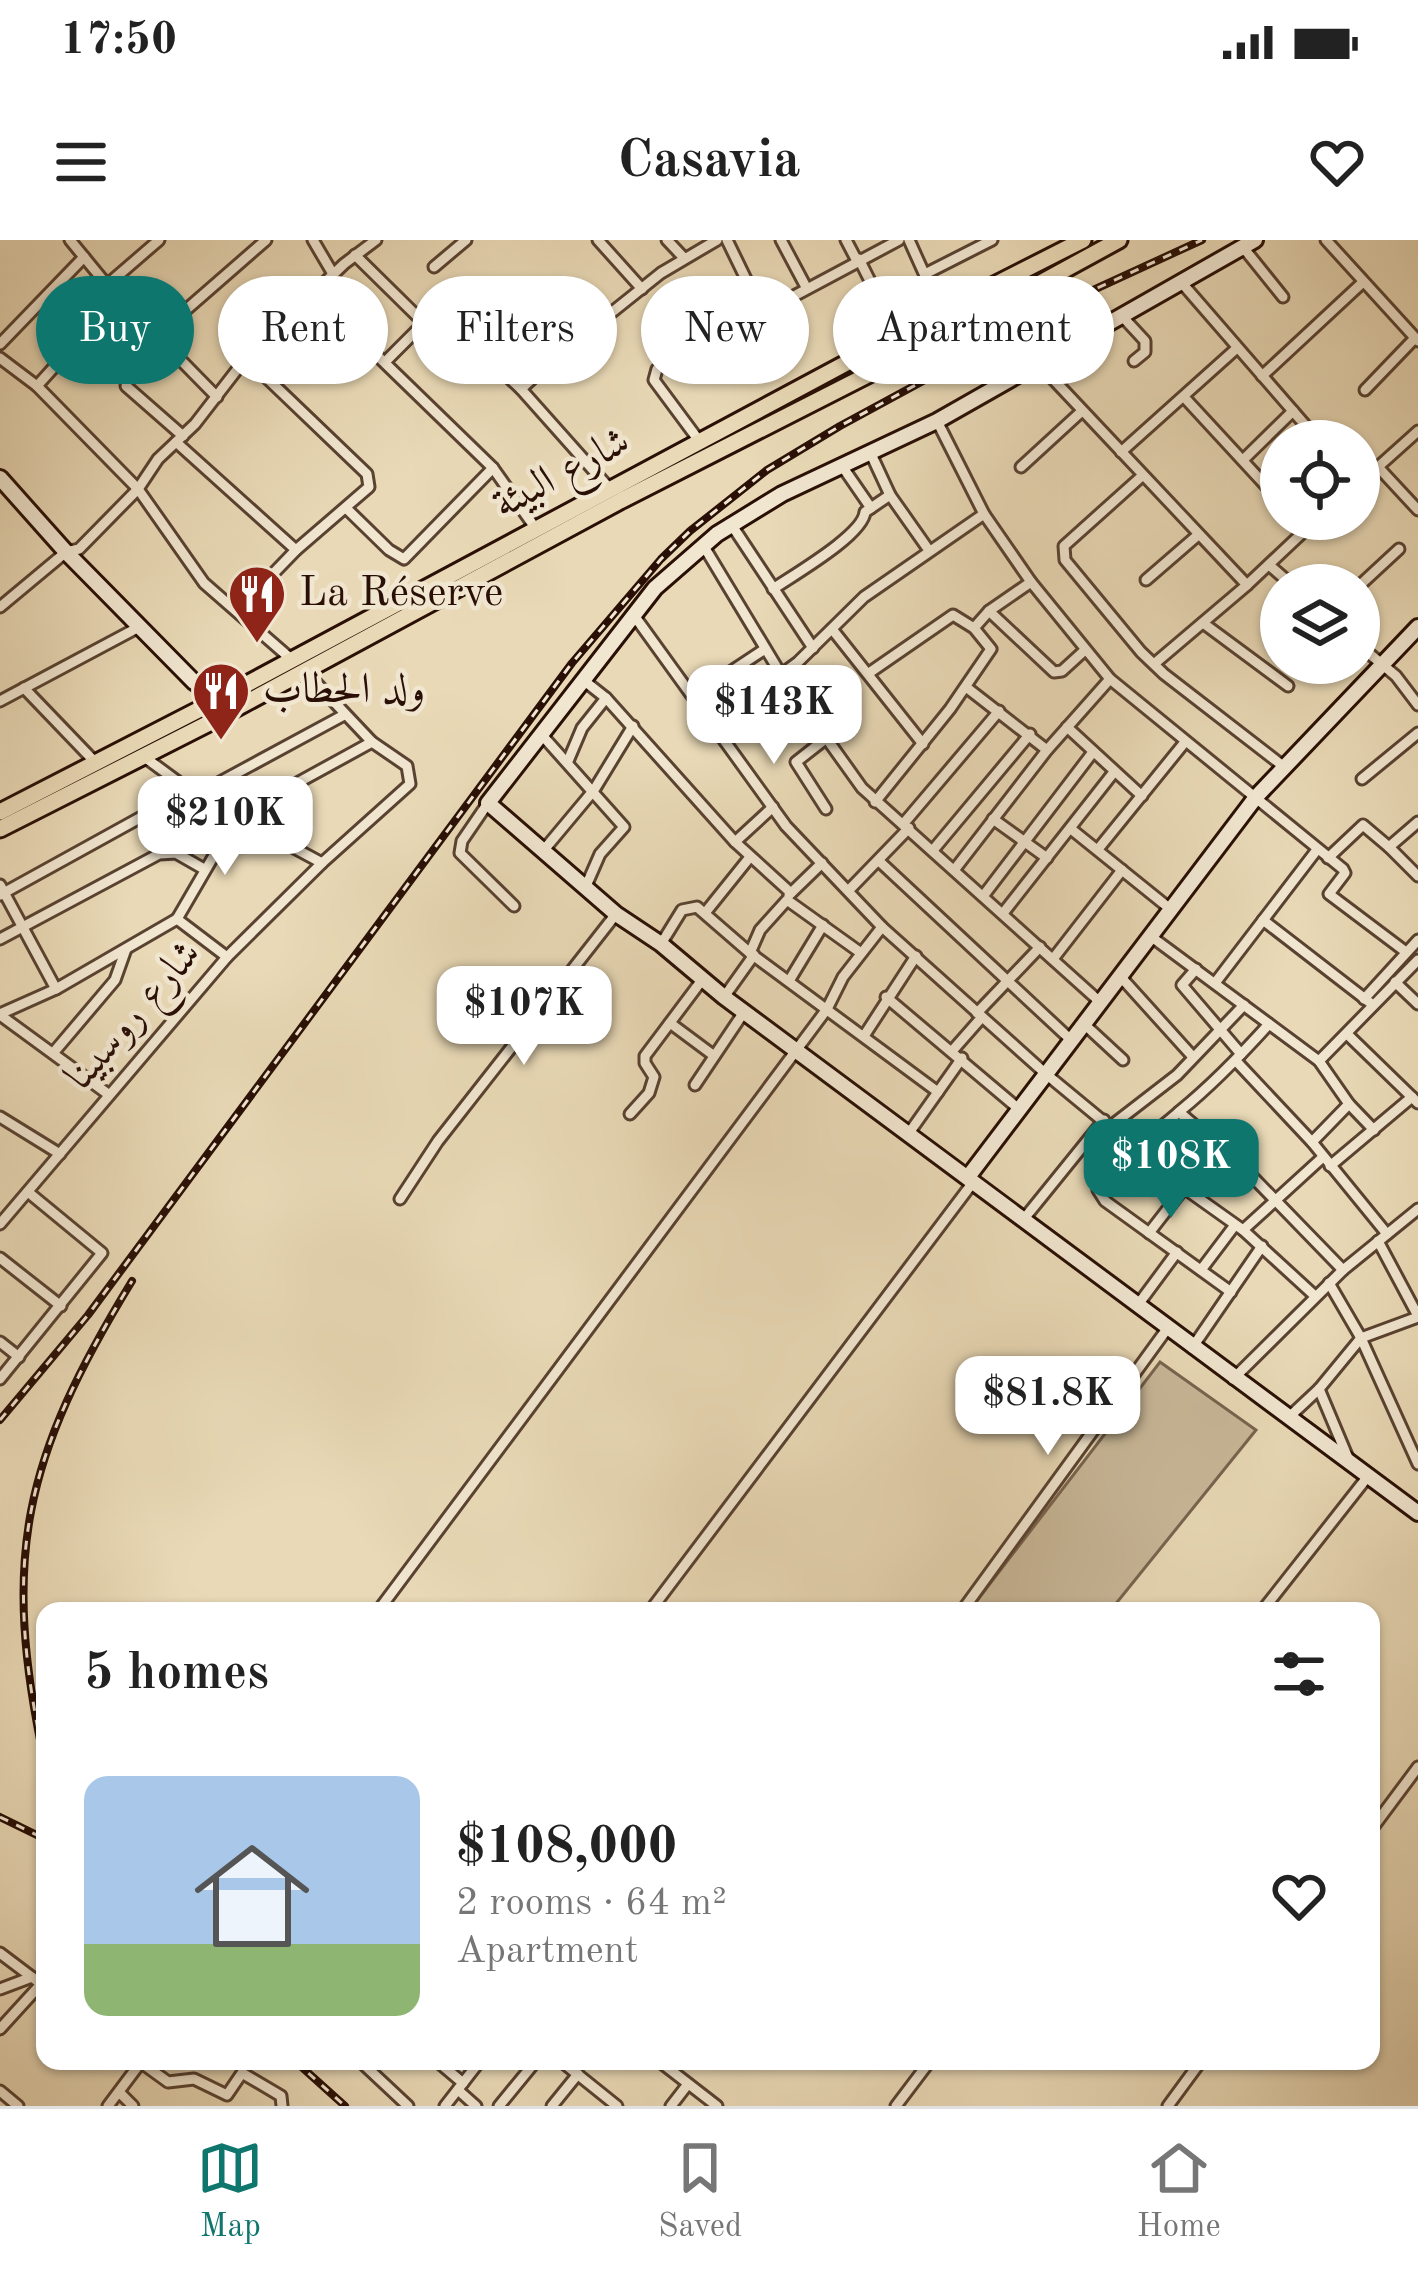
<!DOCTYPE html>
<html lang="en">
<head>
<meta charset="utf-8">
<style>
  body { margin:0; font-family:"Old Standard TT",Amiri,serif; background:#f6f6f6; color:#222; height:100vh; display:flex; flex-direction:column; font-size:45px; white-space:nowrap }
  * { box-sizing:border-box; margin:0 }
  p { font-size:39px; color:#767676 }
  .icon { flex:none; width:66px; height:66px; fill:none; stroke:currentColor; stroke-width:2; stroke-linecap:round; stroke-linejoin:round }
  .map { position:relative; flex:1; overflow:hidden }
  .details { position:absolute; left:36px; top:1362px; width:1344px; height:468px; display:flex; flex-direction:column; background:#fff; border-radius:24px; box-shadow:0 3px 9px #0004 }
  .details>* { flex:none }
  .top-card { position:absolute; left:36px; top:36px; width:1347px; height:108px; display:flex; gap:24px }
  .buttons { position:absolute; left:1260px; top:180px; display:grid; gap:24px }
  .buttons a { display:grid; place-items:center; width:120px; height:120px; border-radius:50%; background:#fff; box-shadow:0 3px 9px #0004; font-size:60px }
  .price { position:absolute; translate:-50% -102px; padding:0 27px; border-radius:24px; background:#fff; color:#222; font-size:39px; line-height:78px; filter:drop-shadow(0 3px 6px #0008) }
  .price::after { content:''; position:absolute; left:50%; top:72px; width:36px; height:27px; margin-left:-18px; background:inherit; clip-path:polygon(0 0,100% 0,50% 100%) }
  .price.on { background:#0f766e; color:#fff }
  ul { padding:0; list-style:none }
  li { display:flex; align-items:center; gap:36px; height:300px; padding:0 48px }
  li span { display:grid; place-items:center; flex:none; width:336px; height:240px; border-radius:24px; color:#555 }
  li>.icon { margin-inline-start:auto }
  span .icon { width:144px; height:144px; fill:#fffc; stroke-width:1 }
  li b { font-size:51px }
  h2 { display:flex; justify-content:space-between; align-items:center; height:144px; padding:0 48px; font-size:51px }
  .pill { padding:0 42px; border-radius:54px; background:#fff; box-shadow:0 3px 9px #0004; font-size:42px; line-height:108px }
  .pill.on { background:#0f766e; color:#fff }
  .status { display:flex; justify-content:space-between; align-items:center; height:84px; padding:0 60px; background:#fff; direction:ltr }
  .status svg { height:33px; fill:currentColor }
  header { display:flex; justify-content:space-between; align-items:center; height:156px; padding:0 48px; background:#fff; font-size:54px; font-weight:800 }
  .tab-bar { display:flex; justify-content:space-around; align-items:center; height:168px; border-top:3px solid #e0e0e0; background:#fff; font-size:33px; color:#767676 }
  .tab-bar a { display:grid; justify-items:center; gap:6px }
  .tab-bar .on { color:#0f766e }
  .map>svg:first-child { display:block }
</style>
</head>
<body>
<div class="status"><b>17:50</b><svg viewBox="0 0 49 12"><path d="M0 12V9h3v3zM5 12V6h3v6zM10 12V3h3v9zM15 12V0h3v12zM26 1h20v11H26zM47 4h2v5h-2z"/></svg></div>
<header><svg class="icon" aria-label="menu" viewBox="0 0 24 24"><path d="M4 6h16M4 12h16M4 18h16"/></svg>Casavia<svg class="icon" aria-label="heart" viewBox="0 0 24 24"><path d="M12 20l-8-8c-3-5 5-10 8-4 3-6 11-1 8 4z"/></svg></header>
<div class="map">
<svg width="1418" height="1866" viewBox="0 0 1418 1866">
  <rect width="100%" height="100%" fill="#e9d9b6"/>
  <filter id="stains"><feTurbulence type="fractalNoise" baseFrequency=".00167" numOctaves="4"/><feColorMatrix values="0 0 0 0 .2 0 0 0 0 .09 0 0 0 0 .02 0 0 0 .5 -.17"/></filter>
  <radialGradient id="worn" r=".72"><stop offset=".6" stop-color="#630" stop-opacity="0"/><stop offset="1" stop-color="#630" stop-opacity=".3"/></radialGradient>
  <path fill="#c8b798" stroke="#78634e" stroke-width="3" d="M1160,1122L1256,1190L1110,1371H969Z"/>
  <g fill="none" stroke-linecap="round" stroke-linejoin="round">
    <defs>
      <g id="street">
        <path d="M70,0L107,45L217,157"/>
        <path d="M313,0L333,34"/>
        <path d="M598,0L642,49"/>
        <path d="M667,0L684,18"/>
        <path d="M727,0L761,70"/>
        <path d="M781,0L806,47"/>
        <path d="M846,0L857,21"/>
        <path d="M909,0L941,71"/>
        <path d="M1326,0L1418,101"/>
        <path d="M1242,6L1283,57"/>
        <path d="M355,15L424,83"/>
        <path d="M859,19L897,95"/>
        <path d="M434,27L466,0"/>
        <path d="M925,34L992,0"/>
        <path d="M1181,42L1319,201"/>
        <path d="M107,45L159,0"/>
        <path d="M321,48L355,94L493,228L536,289"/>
        <path d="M119,55L37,146L138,249L204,343L291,419"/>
        <path d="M1121,75L1145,101V112L1134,121"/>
        <path d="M450,82L488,49"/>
        <path d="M591,89L661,33L717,0"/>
        <path d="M156,96L266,0"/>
        <path d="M0,104L84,17"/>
        <path d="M0,118L37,146"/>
        <path d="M385,122L424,83L441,74L521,149L610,249"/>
        <path d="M1037,122L1247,345"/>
        <path d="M1262,136L1362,43"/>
        <path d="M126,146L183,196"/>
        <path d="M521,149L567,107L562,90L580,70"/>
        <path d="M1365,150L1415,98"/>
        <path d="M1184,157L1267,247"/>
        <path d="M937,181L984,274L1031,342L1110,439L1343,629L1345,633L1329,654L1406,712"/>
        <path d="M176,202L296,310"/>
        <path d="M700,202L654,140L657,129L899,0"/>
        <path d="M1121,212L1237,108"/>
        <path d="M871,214L890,255L928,309"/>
        <path d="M1243,220L1293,171"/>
        <path d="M842,226L871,268"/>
        <path d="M1021,227L1082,171"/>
        <path d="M1379,228L1418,270"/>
        <path d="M1142,236L1064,306L1065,320L1141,412L1164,434L1283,526"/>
        <path d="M1359,244L1418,191"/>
        <path d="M347,269L389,310L404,319L493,228"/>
        <path d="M731,284L813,408"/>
        <path d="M703,305L782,436L862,548L1100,762"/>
        <path d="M1269,325L1292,345"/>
        <path d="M1146,340L1198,295"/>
        <path d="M1359,346L1399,309"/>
        <path d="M773,349C795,334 863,295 865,272L890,255"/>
        <path d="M0,367L66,312L79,309L138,249L158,219L195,184L246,118L344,24L376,0"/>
        <path d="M238,370L296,310L369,247L367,234L246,118"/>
        <path d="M989,371L1054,432L1062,431L1085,410"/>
        <path d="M633,374L786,586L882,687L1046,834L1184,948L1243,990L1315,1056"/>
        <path d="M1203,383L1288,446"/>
        <path d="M974,388L989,371L1031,342"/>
        <path d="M832,389L923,504"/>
        <path d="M1359,405L1396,436L1418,465"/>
        <path d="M1154,424L1247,345L1317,279"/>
        <path d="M869,433L953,375L974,388L991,409L950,469L875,562"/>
        <path d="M582,439L606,458L735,602L791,653"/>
        <path d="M966,447L1047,510"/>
        <path d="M24,448L95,522"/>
        <path d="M694,456L765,409"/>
        <path d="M0,461L139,387"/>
        <path d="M714,484L798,422L864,357L984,274"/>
        <path d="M1067,487L1142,556"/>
        <path d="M541,494L624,587L600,614L586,646"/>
        <path d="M824,500L796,522L826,569"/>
        <path d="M143,516L196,555L322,623"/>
        <path d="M568,521L582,488L606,458"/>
        <path d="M1362,539L1418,493"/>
        <path d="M488,563L462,601L460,613L514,666"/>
        <path d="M993,579L1047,618"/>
        <path d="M904,583L999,471"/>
        <path d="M1071,589L1169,668"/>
        <path d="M735,602L773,567"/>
        <path d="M1389,607L1418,636"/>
        <path d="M1099,608L1185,502"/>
        <path d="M934,609L1030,494"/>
        <path d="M543,611L594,550L633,486"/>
        <path d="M1328,618L1363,585L1389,607L1418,582"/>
        <path d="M879,621L1071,800"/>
        <path d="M955,629L1047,510L1110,439"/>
        <path d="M0,645L56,749"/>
        <path d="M849,650L909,588"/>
        <path d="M0,655L145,575L196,555L344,475"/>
        <path d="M789,655L822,623"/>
        <path d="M984,655L1093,512"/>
        <path d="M1004,672L1114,532"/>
        <path d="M705,673L750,617"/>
        <path d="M177,679L237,576L372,502"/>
        <path d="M177,679L227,717"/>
        <path d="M1263,680L1373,765"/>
        <path d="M1149,695L1319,821L1349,864L1374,890"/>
        <path d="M0,699L159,614L176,613L204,629"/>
        <path d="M661,704L682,670L697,667L750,713L938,852"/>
        <path d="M750,713L760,690L787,660L861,713"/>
        <path d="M1053,719L1122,630"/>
        <path d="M1196,729L1182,745L1241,814"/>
        <path d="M1119,735L1193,817"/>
        <path d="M789,741L823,685"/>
        <path d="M1395,742L1418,764"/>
        <path d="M1215,743L1316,611"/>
        <path d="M724,757L754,715"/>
        <path d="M886,757L1020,870"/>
        <path d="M1364,759L1418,700"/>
        <path d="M977,773L1040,707"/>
        <path d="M0,774L56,749L177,679"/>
        <path d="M0,775L108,854"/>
        <path d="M670,783L713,815"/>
        <path d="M1083,783L1123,820"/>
        <path d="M1347,794L1418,863"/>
        <path d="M864,796L916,716"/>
        <path d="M953,810L982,777"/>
        <path d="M54,812L115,740L126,709"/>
        <path d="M1236,821L1312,902L1387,994"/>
        <path d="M1319,821L1418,720"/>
        <path d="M695,845L744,772"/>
        <path d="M1179,872L1242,926L1343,1030"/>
        <path d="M630,874L649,853L654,837L645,823V816L702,740"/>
        <path d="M0,877L60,914"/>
        <path d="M1111,886L1177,835L1244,765"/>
        <path d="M909,893L962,818"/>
        <path d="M1312,902L1349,864"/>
        <path d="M1330,926L1412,857"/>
        <path d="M400,959L438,901L616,674"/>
        <path d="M1023,980L1104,880"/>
        <path d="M0,984L227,717L322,623L410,544L407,526L372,502L304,430"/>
        <path d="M1243,990L1323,917"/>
        <path d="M1149,993L1184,948"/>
        <path d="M1378,1001L1418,1076"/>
        <path d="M0,1018L61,1066"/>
        <path d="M1201,1030L1235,985"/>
        <path d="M1329,1043L1361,1098L1418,1224"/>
        <path d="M1231,1052L1105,961L1098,950C1118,916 1151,897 1180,871C1212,845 1241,815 1269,784"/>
        <path d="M1137,1066L1177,1012"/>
        <path d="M0,1102L19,1117"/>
        <path d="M1192,1108L1262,1006"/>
        <path d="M0,1139L102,1013L28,952"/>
        <path d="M1233,1139L1343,1030L1418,969"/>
        <path d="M1319,1149L1348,1218"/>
        <path d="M1288,1178L1319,1149L1361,1098L1418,1077"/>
        <path d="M378,1371L827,769L843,737L882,687"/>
        <path d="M650,1371L974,941"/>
        <path d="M962,1371L1167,1089"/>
        <path d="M1262,1371L1369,1235"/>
        <path d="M1371,1590L1418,1527"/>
        <path d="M0,1713L45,1747"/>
        <path d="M0,1749L32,1737"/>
        <path d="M0,1789L41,1744"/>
        <path d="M139,1821L168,1842L194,1839L227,1855L242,1833L281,1856L282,1866"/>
        <path d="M360,1821L408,1866"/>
        <path d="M437,1821L463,1843"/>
        <path d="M561,1821L617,1866"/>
        <path d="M659,1821L717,1866"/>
        <path d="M458,1850L476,1866"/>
        <path d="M0,1851L18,1866"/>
        <path d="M119,1852L133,1866"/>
        <path d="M108,1866L141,1822"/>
        <path d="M445,1866L480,1821"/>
        <path d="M499,1866L536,1821"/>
        <path d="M552,1866L578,1834"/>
        <path d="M671,1866L688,1844"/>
        <path d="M896,1866L930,1821"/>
        <path d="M1168,1866L1201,1821"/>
      </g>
      <g id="secondary">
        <path d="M1255,0L937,181L782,254L717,294L655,348L488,563L616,674L661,704L724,757L1418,1273"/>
        <path d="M0,238L66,312L194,442L219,459"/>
        <path d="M968,937L1256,557L1418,387"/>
      </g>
      <g id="primary">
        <path d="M945,70L1083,0"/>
        <path d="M956,89L1119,0"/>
        <path d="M219,459L938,74"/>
        <path d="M229,472L620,261L950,93"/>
        <path d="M0,572L208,465"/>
        <path d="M0,589L215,480"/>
      </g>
    </defs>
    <use href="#street" stroke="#594231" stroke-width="15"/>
    <use href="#secondary" stroke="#290f05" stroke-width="20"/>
    <use href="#primary" stroke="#290f05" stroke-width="21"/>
    <use href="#street" stroke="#f1e6d0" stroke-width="9"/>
    <use href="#secondary" stroke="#f1e6d0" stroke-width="14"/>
    <use href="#primary" stroke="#e9d9b6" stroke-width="15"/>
    <defs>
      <g id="rail">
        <path d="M0,1180L88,1075L572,423L661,319L690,291L767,230L840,186L1078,57L1202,0"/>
        <path d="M45,1524C0,1316 24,1218 132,1041"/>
        <path d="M0,1577L45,1599"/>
        <path d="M295,1821L345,1866"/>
      </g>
    </defs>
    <use href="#rail" stroke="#290f05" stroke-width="8"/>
    <use href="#rail" stroke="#f1e6d0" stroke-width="3" stroke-dasharray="9" stroke-linecap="butt"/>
  </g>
  <defs>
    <symbol id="restaurant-pin" viewBox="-11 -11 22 30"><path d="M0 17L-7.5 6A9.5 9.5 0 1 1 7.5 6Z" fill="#8f2418" stroke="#f1e6d0"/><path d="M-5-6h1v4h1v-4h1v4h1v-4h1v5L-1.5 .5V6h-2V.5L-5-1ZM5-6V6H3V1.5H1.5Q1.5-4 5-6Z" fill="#fff"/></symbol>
  </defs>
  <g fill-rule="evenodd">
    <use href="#restaurant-pin" x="224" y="321" width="66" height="90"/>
    <use href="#restaurant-pin" x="188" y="418" width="66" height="90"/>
  </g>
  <g text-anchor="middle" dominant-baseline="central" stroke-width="9" stroke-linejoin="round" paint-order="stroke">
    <g font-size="42" fill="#290f05" stroke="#f1e6d0">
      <text transform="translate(562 234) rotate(-28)">شارع البيئة</text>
      <text transform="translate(134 776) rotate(-49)">شارع روسبينا</text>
    </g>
    <g font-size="42" fill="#290f05" stroke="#f1e6d0" text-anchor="start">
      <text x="299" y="354">La Réserve</text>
      <text x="263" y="451">ولد الحطاب</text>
    </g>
  </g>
  <rect width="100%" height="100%" filter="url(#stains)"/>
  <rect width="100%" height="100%" fill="url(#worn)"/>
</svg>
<div class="buttons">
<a><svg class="icon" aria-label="locate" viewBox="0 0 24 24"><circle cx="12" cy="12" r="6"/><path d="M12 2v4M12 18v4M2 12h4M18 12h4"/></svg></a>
<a><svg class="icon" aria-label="layers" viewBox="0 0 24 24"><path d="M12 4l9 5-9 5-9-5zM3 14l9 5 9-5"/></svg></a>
</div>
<b class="price" style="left:774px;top:527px">$143K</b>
<b class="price" style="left:225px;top:638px">$210K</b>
<b class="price" style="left:524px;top:828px">$107K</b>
<b class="price on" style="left:1171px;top:981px">$108K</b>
<b class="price" style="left:1048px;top:1218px">$81.8K</b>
<div class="top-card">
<a class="pill on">Buy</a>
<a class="pill">Rent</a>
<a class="pill">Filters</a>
<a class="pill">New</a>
<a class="pill">Apartment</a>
</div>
<section class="details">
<h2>5 homes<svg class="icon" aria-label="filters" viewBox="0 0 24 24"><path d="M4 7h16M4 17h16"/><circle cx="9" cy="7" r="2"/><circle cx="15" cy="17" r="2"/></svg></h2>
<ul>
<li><span style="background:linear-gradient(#a9c7e8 70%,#8fb573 0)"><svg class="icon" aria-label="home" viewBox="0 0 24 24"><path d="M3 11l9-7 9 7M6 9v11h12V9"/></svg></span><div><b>$108,000</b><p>2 rooms · 64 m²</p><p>Apartment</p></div><svg class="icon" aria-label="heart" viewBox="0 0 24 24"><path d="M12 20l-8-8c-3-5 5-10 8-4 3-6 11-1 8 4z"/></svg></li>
</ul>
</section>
</div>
<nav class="tab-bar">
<a class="on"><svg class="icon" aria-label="map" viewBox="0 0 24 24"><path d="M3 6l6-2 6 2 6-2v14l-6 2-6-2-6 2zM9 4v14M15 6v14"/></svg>Map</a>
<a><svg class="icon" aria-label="saved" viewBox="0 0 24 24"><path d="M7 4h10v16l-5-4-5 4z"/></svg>Saved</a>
<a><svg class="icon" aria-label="home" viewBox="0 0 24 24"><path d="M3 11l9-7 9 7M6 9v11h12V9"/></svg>Home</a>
</nav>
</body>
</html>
